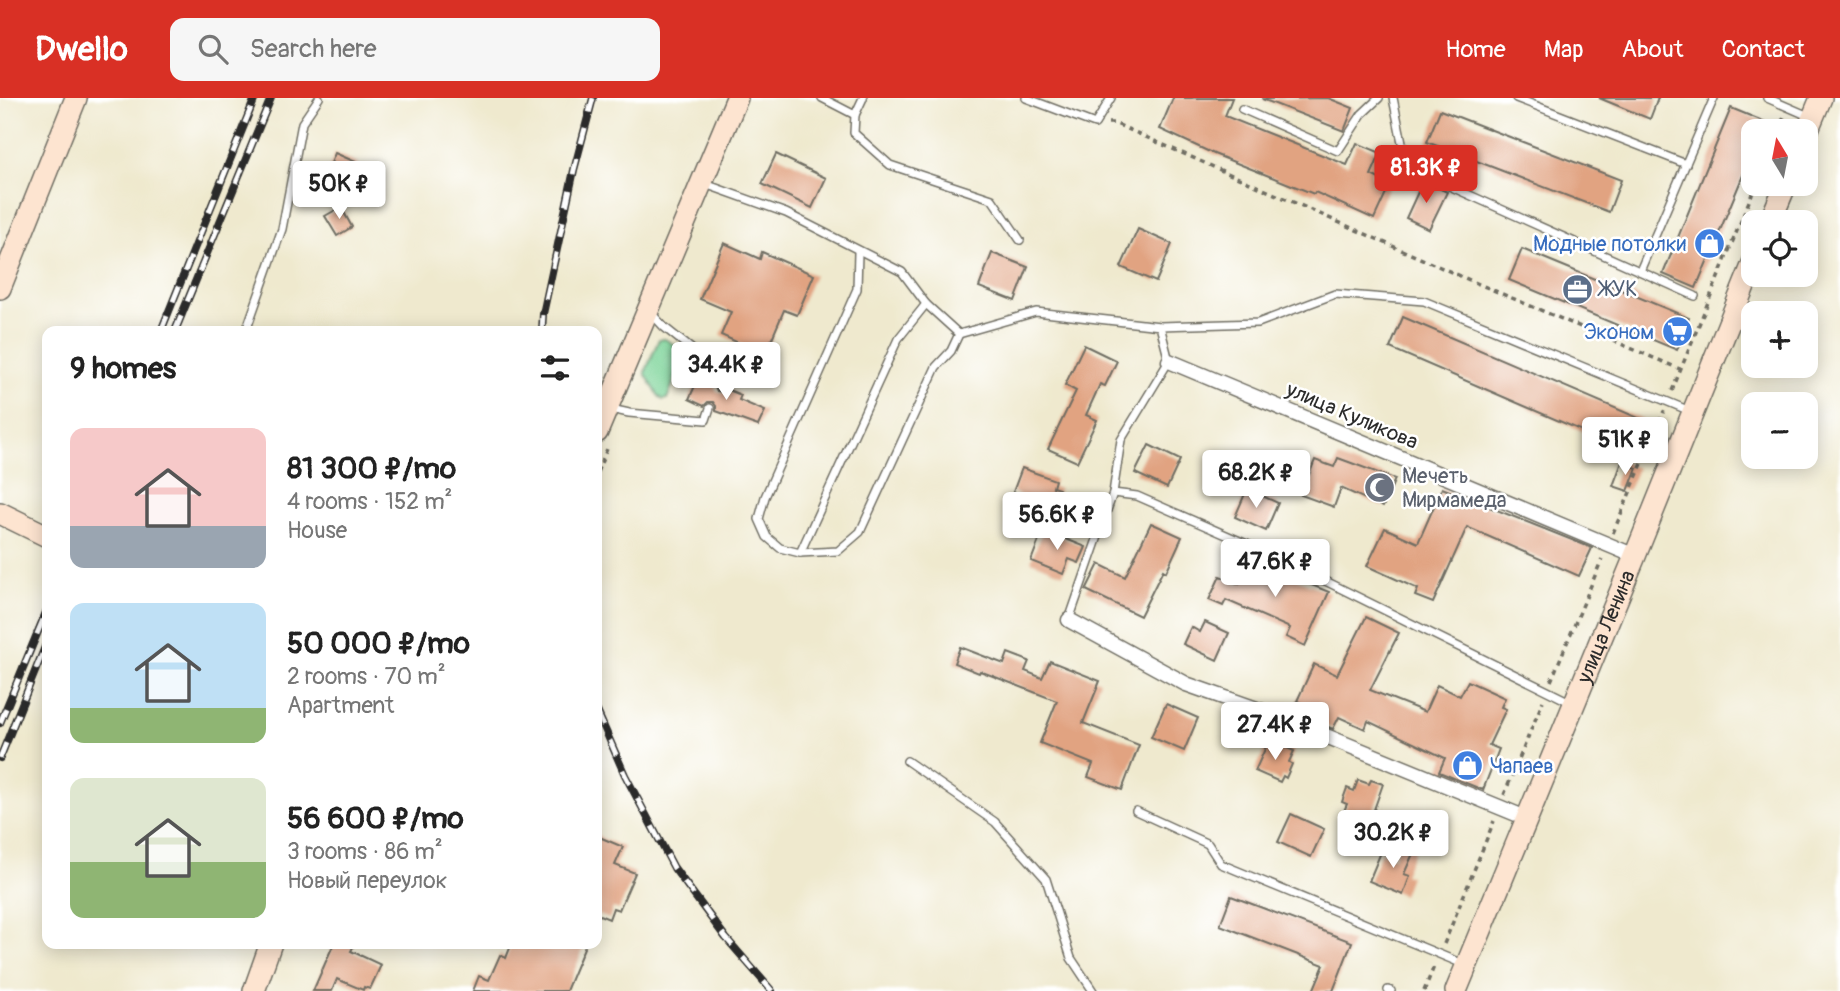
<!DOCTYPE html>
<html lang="en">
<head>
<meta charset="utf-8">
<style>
  body { margin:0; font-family:Pangolin,sans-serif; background:#f6f6f6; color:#222; height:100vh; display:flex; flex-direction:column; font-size:26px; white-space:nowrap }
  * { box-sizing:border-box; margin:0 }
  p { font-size:23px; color:#767676 }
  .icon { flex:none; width:38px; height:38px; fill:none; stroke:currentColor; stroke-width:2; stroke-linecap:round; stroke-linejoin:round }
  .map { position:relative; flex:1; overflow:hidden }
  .panel { position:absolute; left:42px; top:228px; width:560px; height:623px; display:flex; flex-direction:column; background:#fff; border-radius:14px; box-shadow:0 4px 18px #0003 }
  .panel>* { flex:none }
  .needle { width:46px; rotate:350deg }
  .tools { position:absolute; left:1741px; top:21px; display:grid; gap:14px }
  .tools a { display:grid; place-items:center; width:77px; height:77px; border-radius:14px; background:#fff; box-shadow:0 4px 18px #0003; font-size:35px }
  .price { position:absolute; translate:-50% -60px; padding:0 16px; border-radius:7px; background:#fff; color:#222; font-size:23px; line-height:46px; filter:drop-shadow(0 2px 4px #0008) }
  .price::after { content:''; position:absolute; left:50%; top:42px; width:21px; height:16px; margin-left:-10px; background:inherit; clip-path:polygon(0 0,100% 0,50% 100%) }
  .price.active { background:#d93025; color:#fff }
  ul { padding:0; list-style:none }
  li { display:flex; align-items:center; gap:21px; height:175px; padding:0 28px }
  li span { display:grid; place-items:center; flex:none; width:196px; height:140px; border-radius:14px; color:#555 }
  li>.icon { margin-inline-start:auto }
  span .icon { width:84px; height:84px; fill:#fffc; stroke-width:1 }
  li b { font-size:30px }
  h2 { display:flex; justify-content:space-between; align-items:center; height:84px; padding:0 28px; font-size:30px }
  header { display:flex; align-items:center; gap:42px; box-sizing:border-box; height:98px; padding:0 35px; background:#d93025; color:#fff }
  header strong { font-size:33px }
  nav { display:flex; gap:38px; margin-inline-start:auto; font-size:24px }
  .search { width:490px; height:63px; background:#f6f6f6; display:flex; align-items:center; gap:18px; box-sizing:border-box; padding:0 24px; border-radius:14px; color:#767676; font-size:26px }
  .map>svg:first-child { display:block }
</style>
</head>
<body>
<header>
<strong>Dwello</strong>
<div class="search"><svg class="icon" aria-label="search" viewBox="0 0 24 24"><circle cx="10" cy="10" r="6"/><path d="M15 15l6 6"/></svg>Search here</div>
<nav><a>Home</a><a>Map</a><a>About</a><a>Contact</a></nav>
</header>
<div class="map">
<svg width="1840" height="893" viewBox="0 0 1840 893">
  <rect width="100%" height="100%" fill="#fff"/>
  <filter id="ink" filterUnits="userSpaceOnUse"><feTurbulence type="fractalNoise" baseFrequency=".0143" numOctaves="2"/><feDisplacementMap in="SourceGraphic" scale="14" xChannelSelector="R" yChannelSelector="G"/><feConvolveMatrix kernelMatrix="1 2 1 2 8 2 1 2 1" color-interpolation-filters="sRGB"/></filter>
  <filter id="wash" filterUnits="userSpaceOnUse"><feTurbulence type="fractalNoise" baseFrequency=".00686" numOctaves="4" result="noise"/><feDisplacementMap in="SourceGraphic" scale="28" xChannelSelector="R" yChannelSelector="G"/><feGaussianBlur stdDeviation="1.57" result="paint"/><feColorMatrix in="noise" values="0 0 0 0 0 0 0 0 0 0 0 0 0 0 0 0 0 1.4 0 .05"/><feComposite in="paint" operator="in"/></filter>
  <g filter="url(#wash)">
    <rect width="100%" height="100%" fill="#efe9ce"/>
    <path fill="#7dd499" stroke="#548062" stroke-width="2" d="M659,241H665L677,249L681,265L667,301L663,302L658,297L645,275Z"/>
    <g id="blocks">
      <g fill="#e1a381">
        <path d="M1173,0H1232L1225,18L1347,67L1357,45L1381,55L1371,77L1390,86L1374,121L1315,94L1314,96L1214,56L1160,31Z"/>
        <path d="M1328,0L1353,10L1344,33L1262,1Z"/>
        <path d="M1599,0H1658L1650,21Z"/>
        <path d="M1731,10L1787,33H1754V51L1696,190L1663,176Z"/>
        <path d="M1440,12L1621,82L1609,114L1427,44Z"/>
        <path d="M335,55L358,65L344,97L322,88Z"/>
        <path d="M776,56L826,80L812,110L762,86Z"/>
        <path d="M1423,83L1447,94L1429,131L1406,120Z"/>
        <path d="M341,109L352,129L337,138L325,118Z"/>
        <path d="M1138,131L1172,146L1156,184L1121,169Z"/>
        <path d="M724,145L760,161L762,154L814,177L797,217L784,212L765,257L721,237L731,214L700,201Z"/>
        <path d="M1522,151L1689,220L1677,252L1509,182Z"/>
        <path d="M992,155L1028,169L1015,203L979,189Z"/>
        <path d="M1403,219L1643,322L1629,353L1390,250Z"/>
        <path d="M1084,247L1117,263L1105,288L1100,286L1086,317L1097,322L1077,364L1048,351L1076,293L1065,287Z"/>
        <path d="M699,279L714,286L717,293L722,294L726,291L741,297L739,302L765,313L758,328L716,313V308L713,304H708L704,308L689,301Z"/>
        <path d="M1149,347L1180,362L1167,390L1135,375Z"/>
        <path d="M1338,360L1395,381L1383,409L1341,390L1334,409L1301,397L1315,362L1334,369Z"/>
        <path d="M1622,364L1637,370L1628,393L1613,388Z"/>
        <path d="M1022,370L1055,382L1053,389L1059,391L1053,406L1047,403L1042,415L1018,406L1022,398L1013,394Z"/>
        <path d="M1442,390L1592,450L1579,478L1467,429L1433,505L1415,498L1418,491L1367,468L1385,430L1418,445Z"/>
        <path d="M1247,391L1278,405L1266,433L1235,419Z"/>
        <path d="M1151,425L1182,439L1166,474L1163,472L1140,518L1086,492L1099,466L1125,479Z"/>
        <path d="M1043,432L1086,449L1079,465L1069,461L1063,476L1031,463Z"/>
        <path d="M1248,466L1262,473L1265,468L1329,494L1305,548L1286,539L1290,530L1226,502L1223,508L1209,502L1220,478L1239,486Z"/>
        <path d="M1366,519L1399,535L1370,592L1425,614L1437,587L1460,598L1468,583L1505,600L1501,609L1506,611L1489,647L1499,651L1483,692L1439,674L1445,660L1368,623L1365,631L1339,619L1333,631L1309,621L1314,611L1297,603L1314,566L1337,577Z"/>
        <path d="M1205,524L1229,535L1217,562L1183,546L1191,529L1200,534Z"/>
        <path d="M960,549L1004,566L1008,555L1029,563L1025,573L1042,580L1050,563L1100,583L1083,625L1139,647L1122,692L1088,679L1093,666L1040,645L1057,603L980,573L979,575L954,565Z"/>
        <path d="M1166,606L1198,620L1184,653L1151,639Z"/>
        <path d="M1269,642L1294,653L1289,664L1292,666L1286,680L1283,678L1280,684L1255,673Z"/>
        <path d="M1358,682L1369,686L1371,682L1383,686L1370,723L1344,713L1347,706L1342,704L1347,690L1354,693Z"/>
        <path d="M1291,716L1324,731L1311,759L1278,744Z"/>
        <path d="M597,738L623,749L615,767L635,775L619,812L613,810L609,821L597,816Z"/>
        <path d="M1400,745L1415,751L1404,776L1410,778L1403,797L1369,783L1381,754L1394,759Z"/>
        <path d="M1231,798L1352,844L1333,893H1313L1324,867L1220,827Z"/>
        <path d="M334,845H355L351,853L381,867L370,891L364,889L363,892L337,881L332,893H313Z"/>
        <path d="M512,845H586L566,893H473L479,878L489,882L500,857L506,860Z"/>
      </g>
    </g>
  </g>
  <g filter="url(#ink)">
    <use href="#blocks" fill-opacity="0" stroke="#706e64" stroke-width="2"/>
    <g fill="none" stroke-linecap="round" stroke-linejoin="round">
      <defs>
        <g id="lane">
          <path d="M822,0L855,17L863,0"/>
          <path d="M1026,0L1095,26L1111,0"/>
          <path d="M1393,0L1407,69L1695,198"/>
          <path d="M1516,0L1686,66"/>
          <path d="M1767,0L1811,19"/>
          <path d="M1242,11L1338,53L1362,16L1379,0"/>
          <path d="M855,17L854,35L890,67L992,101L1020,142"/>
          <path d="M705,86L786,115L902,174L926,206L959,236L1036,214L1160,228L1258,225L1335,196L1424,203L1690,313"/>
          <path d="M858,154L857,191L765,399L759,421L767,439L780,450L800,455L838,453L860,434L936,269L951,253L959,236"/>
          <path d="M1640,173L1714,0"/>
          <path d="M651,215L664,229L724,277L720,288"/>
          <path d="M246,233L282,131L302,25L319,0"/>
          <path d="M611,311L629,315L706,322L710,310"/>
          <path d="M1113,395L1137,398L1281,461L1572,605"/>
          <path d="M800,455L898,241L926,206"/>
          <path d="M1069,522L1113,395L1121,342L1169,263L1160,228"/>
          <path d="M907,663L995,724L1046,781L1071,860L1093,893"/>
          <path d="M1136,713L1208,746L1221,766L1463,866"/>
          <path d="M1388,892L1391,893"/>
        </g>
        <g id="street">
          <path d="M1169,263L1635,458"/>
          <path d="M1069,522L1186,586L1282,620L1526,720"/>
        </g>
        <g id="secondary">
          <path d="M1806,36L1821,0"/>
          <path d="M1770,124L1786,86"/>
          <path d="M0,190L76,0"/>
          <path d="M597,334L737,0"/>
          <path d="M0,415L47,438"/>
          <path d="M254,893L271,845"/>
          <path id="s1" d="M1456,893L1635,458L1754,163"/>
        </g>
      </defs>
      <use href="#lane" stroke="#706e64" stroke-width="10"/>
      <use href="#street" stroke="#706e64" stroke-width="17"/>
      <use href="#secondary" stroke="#706e64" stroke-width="24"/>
      <g stroke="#706e64" stroke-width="3.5" stroke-dasharray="5 5" stroke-linecap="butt">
        <path d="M1108,25H1114L1474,184L1680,271"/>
        <path d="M1778,33L1784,19"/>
        <path d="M1672,293L1756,86"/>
        <path d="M597,374L607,351"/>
        <path d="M1613,435L1664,313"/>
        <path d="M1551,583L1602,461"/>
        <path d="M1504,697L1543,603"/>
        <path d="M1444,846L1494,723"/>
        <path d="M1424,893L1435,866"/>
      </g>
      <use href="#lane" stroke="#fff" stroke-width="7"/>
      <use href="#street" stroke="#fff" stroke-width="14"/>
      <use href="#secondary" stroke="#fde4d0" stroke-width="21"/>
      <defs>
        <g id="rail">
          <path d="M161,233L255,0"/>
          <path d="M175,233L271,0"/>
          <path d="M542,233L543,216L574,72L593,0"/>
          <path d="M597,613L625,677L674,770L726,840L772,893"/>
          <path d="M0,625L47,512"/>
          <path d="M0,660L47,544"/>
        </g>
      </defs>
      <use href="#rail" stroke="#2b2b2b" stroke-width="8"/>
      <use href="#rail" stroke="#fff" stroke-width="5" stroke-dasharray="16" stroke-linecap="butt"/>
    </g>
  </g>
  <defs>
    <symbol id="shop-disc" viewBox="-11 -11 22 22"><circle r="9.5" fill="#3f7fe0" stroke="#fff"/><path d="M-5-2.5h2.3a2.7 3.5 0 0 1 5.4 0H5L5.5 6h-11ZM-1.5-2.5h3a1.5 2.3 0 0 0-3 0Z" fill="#fff"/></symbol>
    <symbol id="office-disc" viewBox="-11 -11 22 22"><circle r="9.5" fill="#5c6f8a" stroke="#fff"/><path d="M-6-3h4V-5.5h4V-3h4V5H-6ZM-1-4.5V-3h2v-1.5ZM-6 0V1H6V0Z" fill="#fff"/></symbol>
    <symbol id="supermarket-disc" viewBox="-11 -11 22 22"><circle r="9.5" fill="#3f7fe0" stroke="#fff"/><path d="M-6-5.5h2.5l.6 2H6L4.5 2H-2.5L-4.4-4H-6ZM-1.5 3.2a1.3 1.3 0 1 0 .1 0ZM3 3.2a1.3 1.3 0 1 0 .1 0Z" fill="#fff"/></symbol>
    <symbol id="mosque-disc" viewBox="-11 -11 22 22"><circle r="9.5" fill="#6b7280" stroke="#fff"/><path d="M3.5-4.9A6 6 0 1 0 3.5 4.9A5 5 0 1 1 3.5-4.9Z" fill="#fff"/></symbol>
  </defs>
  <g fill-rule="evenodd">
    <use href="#shop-disc" x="1692" y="128" width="35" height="35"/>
    <use href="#office-disc" x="1560" y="174" width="35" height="35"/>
    <use href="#supermarket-disc" x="1660" y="216" width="35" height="35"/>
    <use href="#mosque-disc" x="1362" y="372" width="35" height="35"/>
    <use href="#shop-disc" x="1450" y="650" width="35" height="35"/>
  </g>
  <g text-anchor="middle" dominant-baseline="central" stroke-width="5" stroke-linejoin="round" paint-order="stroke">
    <g font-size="21" fill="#366cbe" stroke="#fff" text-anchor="end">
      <text x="1686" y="146">Модные потолки</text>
      <text x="1654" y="234">Эконом</text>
      <text x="1490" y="668" text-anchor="start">Чапаев</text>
    </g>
    <g font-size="21" fill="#4e5e75" stroke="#fff" text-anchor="start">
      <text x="1600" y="191">ЖУК</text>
    </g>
    <g font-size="21" fill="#2b2b2b" stroke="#fff">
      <text transform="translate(1352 318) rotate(23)">улица Куликова</text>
      <text stroke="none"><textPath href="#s1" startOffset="394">улица Ленина</textPath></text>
    </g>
    <g font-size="21" fill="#5b616d" stroke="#fff" text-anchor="start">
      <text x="1402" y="378">Мечеть<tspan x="1402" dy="24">Мирмамеда</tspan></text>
    </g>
  </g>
</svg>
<div class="tools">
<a><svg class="needle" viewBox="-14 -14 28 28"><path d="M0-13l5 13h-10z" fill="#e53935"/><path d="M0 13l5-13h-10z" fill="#767676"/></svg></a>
<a><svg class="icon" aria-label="locate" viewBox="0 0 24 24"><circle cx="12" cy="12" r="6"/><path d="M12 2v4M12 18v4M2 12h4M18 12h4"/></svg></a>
<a>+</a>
<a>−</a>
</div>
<b class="price active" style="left:1426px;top:107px">81.3K ₽</b>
<b class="price" style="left:339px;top:123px">50K ₽</b>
<b class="price" style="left:726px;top:304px">34.4K ₽</b>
<b class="price" style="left:1625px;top:379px">51K ₽</b>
<b class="price" style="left:1256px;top:412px">68.2K ₽</b>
<b class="price" style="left:1057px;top:454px">56.6K ₽</b>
<b class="price" style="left:1275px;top:501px">47.6K ₽</b>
<b class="price" style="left:1275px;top:664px">27.4K ₽</b>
<b class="price" style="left:1393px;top:772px">30.2K ₽</b>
<section class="panel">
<h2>9 homes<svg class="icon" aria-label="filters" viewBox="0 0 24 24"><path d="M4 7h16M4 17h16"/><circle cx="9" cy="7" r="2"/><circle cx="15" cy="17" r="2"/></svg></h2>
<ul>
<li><span style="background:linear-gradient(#f6c9c9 70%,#9aa5b1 0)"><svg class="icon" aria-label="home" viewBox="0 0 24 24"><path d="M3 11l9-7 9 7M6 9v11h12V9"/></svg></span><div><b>81 300 ₽/mo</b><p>4 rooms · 152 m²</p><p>House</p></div></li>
<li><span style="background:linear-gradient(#bfe0f5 75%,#8fb573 0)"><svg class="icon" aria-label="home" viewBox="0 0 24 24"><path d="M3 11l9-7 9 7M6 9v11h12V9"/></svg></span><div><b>50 000 ₽/mo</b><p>2 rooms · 70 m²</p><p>Apartment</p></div></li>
<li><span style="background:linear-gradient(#dfe7d0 60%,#8fb573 0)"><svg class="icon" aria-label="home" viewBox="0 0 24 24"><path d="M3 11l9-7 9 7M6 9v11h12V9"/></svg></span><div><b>56 600 ₽/mo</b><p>3 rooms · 86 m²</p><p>Новый переулок</p></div></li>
</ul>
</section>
</div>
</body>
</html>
